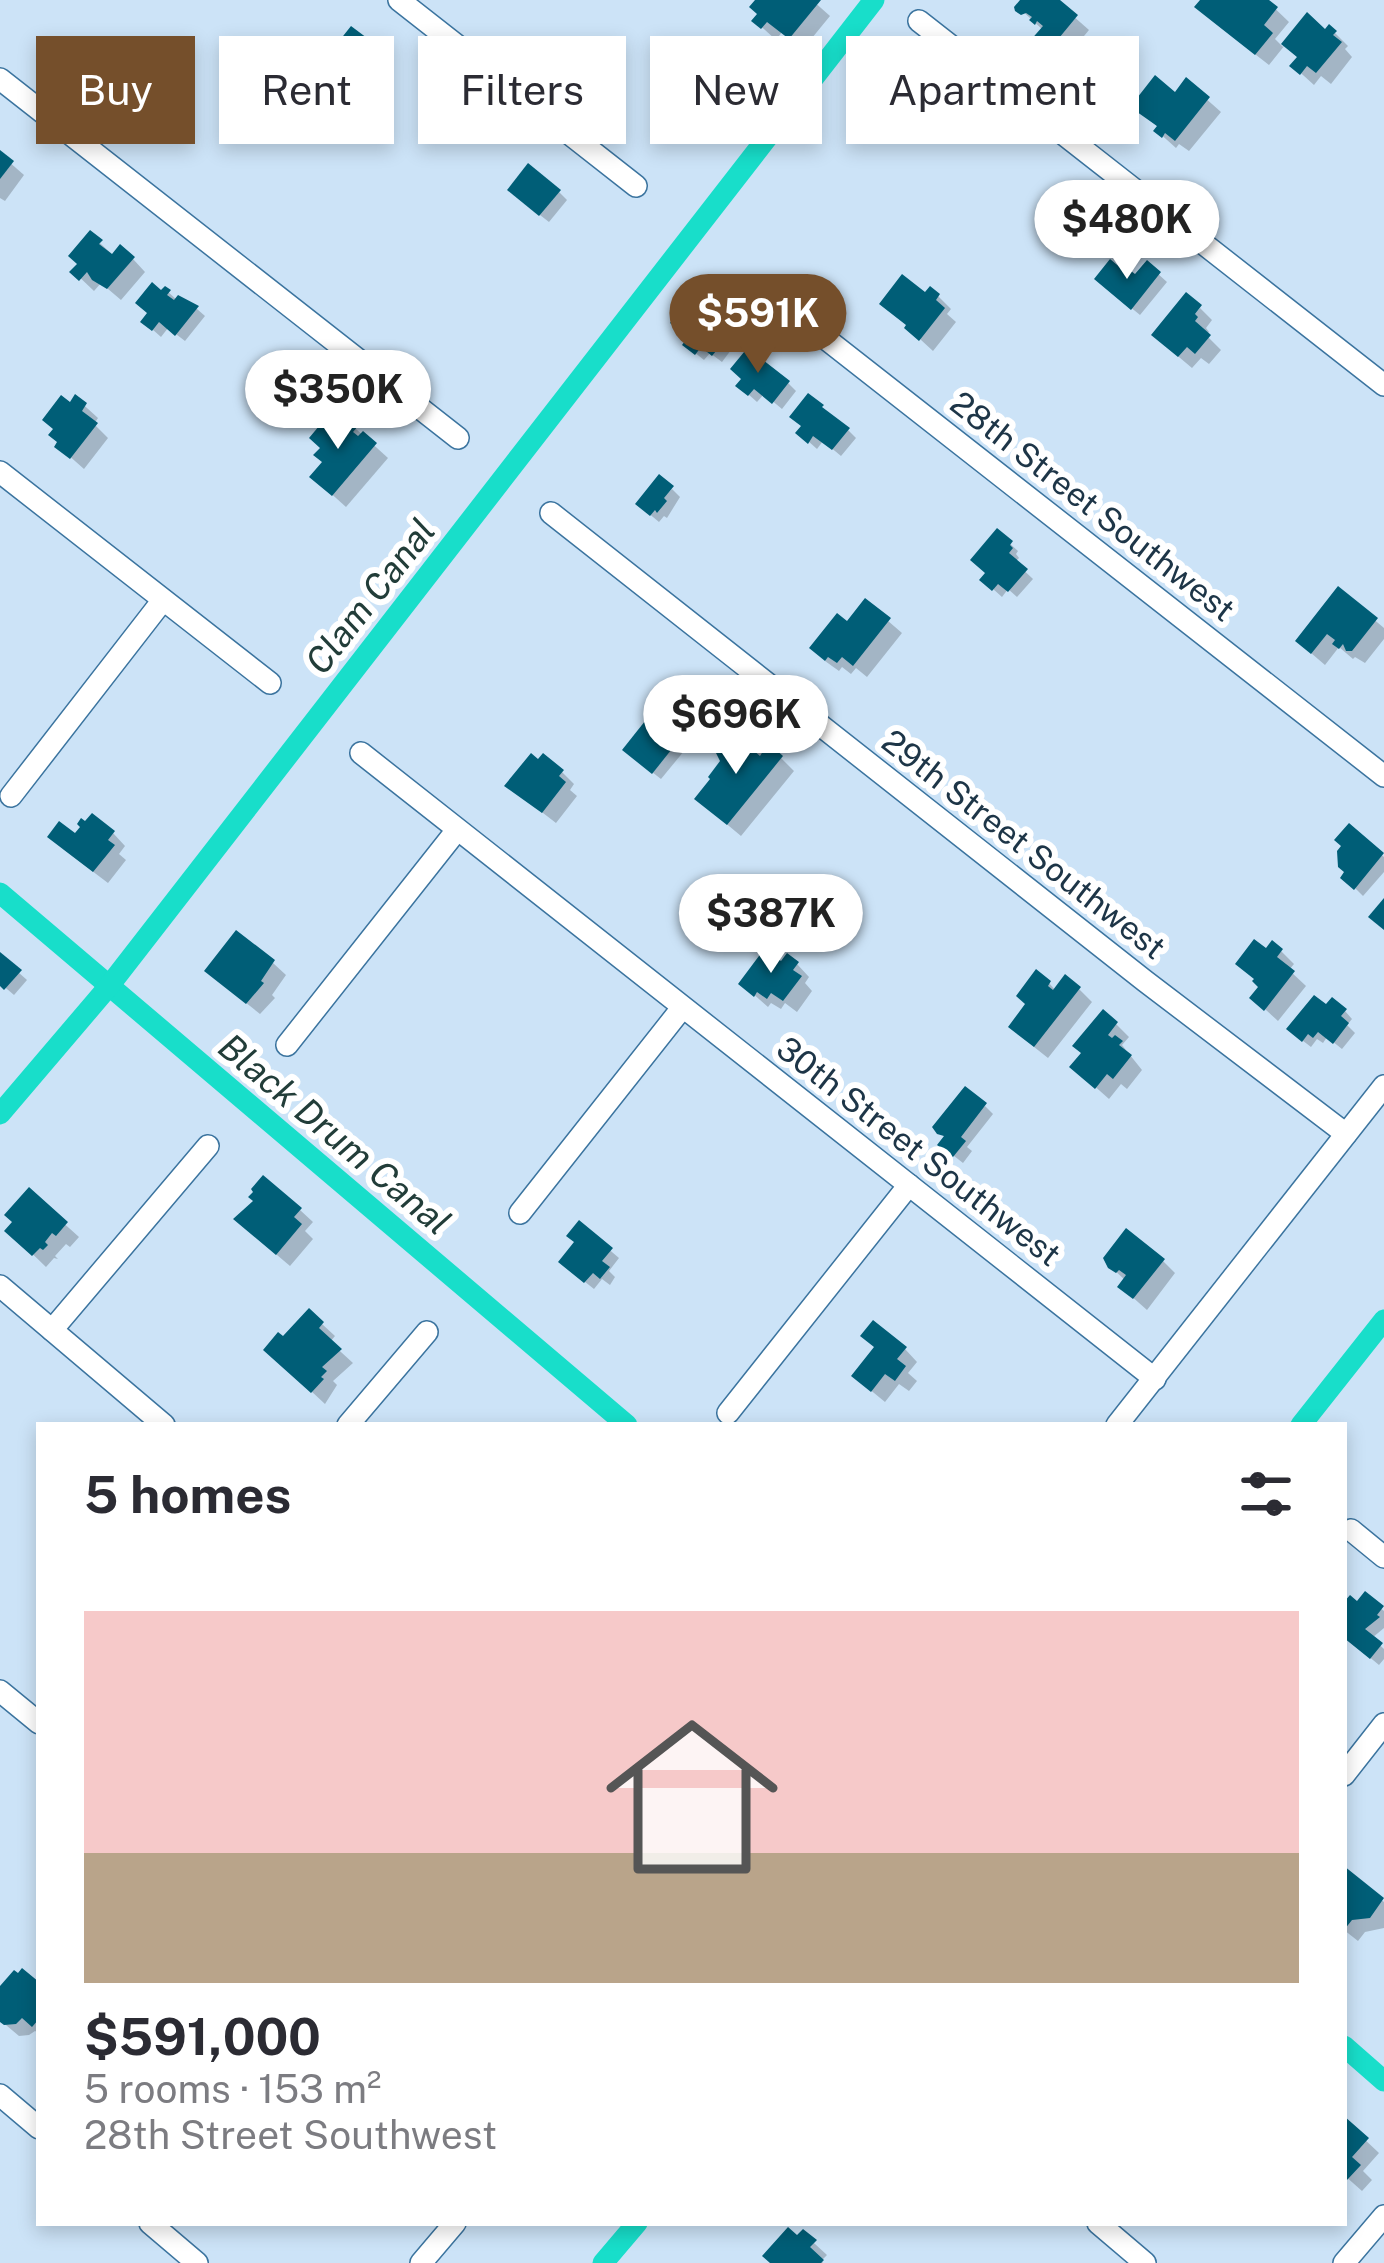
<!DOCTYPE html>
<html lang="en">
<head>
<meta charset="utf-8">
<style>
  body { margin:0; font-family:"Public Sans",sans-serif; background:#f2f2f3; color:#2b2b33; height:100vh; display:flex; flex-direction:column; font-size:45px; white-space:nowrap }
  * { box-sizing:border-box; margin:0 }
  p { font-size:39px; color:#7c7c81 }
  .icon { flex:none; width:66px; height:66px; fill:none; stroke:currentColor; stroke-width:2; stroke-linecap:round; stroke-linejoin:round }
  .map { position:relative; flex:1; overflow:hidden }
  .panel { position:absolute; left:36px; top:1422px; width:1311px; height:804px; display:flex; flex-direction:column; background:#fff; border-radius:0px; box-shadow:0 6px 18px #0003 }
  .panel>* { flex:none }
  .banner { position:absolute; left:36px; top:36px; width:1314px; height:108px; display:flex; gap:24px }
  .price { position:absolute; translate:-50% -102px; padding:0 27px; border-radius:42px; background:#fff; color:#222; font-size:39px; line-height:78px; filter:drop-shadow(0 3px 6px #0008) }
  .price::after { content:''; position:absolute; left:50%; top:72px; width:36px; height:27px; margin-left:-18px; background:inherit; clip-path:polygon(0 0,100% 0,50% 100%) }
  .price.selected { background:#754f2b; color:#fff }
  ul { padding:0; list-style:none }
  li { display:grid; align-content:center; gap:24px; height:636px; padding:0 48px }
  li+li { border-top:3px solid #e1e1e2 }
  li span { display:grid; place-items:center; height:372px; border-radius:0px; color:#555 }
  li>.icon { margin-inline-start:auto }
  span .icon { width:216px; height:216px; fill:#fffc; stroke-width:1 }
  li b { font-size:51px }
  h2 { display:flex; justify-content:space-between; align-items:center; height:144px; padding:0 48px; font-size:51px }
  .pill { padding:0 42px; border-radius:0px; background:#fff; box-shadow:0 6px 18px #0003; font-size:42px; line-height:108px }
  .pill.selected { background:#754f2b; color:#fff }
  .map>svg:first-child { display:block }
</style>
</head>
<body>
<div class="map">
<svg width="1384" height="2263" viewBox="0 0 1384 2263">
  <rect width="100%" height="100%" fill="#cce3f7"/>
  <g fill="#0003">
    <path d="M759,0H812L830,16L803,49L782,32L776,40L755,21L760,14Z"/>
    <path d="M1024,0H1055L1089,30L1059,66L1034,42L1043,30L1018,7Z"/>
    <path d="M1204,0H1266L1289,22L1275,39L1283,47L1307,16L1325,33L1329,29L1335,33L1348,46L1345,49L1352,57L1331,84L1321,76L1314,85L1293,66L1299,59L1285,45L1269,65L1211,20Z"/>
    <path d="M365,41L378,53L375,57L383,65L380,69L390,80L361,115L343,97L344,95L336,83Z"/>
    <path d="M142,77H157L165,84L160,91L170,100L157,116L141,105L137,111L132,107L126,115L112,104Z"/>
    <path d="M1186,81L1221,112L1189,151L1179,144L1176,148L1157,131L1159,128L1134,107L1175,96Z"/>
    <path d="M0,154L24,175L5,201L0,198Z"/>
    <path d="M559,192L567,200L549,222L518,198Z"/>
    <path d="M90,234L114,256L133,259L145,272L121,300L101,283L94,291L74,272Z"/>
    <path d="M1147,264L1167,282L1140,315L1106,287L1135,278Z"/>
    <path d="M166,290L178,301L179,299L197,309L205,316L185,341L168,328L161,337L152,329Z"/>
    <path d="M926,296H938L951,309L947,314L956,322L933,351L908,328Z"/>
    <path d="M1200,308L1212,320L1206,328L1209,332L1206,335L1221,350L1209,364L1201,358L1192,368L1167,347Z"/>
    <path d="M684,333L729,334L737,342L722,362L710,353L704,360L694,352L683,335Z"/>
    <path d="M788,383L796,391L782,409L764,394L757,402L739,386Z"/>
    <path d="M76,398L98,418L94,424L108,438L84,469L58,446L70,406Z"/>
    <path d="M345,419L388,458L346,507L326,489L325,463Z"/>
    <path d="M848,430L856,438L841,456L823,441L817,449L799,433Z"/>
    <path d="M672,489L680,497L667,518L664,516L659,522L647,512Z"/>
    <path d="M997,532L1018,551L1016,554L1019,558L1015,562L1033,579L1017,597L1008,589L1002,597L983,580L989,573Z"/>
    <path d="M1339,590L1384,628V639L1365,663L1355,657L1353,659L1339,647L1325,665L1311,653Z"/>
    <path d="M866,602L902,633L867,677L856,668L851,674L842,667L839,671L825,661Z"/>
    <path d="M745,735L771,757L781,758L794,771L741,836L711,811L724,761Z"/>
    <path d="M681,737L689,745L661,779L634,758Z"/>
    <path d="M562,772L574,784L570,790L577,796L556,823L508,786Z"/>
    <path d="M1349,827L1384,857V872L1363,896L1344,877Z"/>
    <path d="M113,833L125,846L119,854L126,860L108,883L63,849L76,837Z"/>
    <path d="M1281,951L1294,964L1289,970L1306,986L1278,1021L1253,998L1262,987L1256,980L1267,952Z"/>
    <path d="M0,956L27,980L14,995L0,983Z"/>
    <path d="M273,963L286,975L272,995L275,998L260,1014L221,983Z"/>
    <path d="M797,964L809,977L805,983L812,991L797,1012L785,1003L781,1009L771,1003L768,1007L742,984L782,965Z"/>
    <path d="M1049,983L1056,991L1079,989L1092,1002L1048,1058L1024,1039Z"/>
    <path d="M1326,1009L1345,1011L1352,1019L1347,1025L1355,1033L1342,1049L1327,1037L1323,1043L1317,1039L1311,1047L1298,1037Z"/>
    <path d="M1116,1024L1129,1037L1122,1045L1142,1070L1127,1089L1121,1084L1109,1099L1073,1067Z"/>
    <path d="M985,1106L993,1114L967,1147L972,1151L963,1163L949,1152L946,1138L939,1132Z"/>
    <path d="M29,1192L79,1237L70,1247L66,1244L55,1256L58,1259L54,1258L46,1267L16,1238L15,1222Z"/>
    <path d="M300,1210L313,1222L305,1231L313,1239L290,1266L250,1232Z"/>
    <path d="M579,1224L619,1258L609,1271L615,1277L610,1285L602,1279L594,1289L570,1270Z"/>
    <path d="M1163,1261L1175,1273L1147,1310L1121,1287L1126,1281L1112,1268Z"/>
    <path d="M309,1312L335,1336L330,1342L353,1363L333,1381L337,1385L325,1404L280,1362L284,1340Z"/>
    <path d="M905,1349L917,1362L908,1373L917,1381L909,1391L899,1384L885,1402L868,1388Z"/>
    <path d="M1365,1595L1384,1611V1628L1372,1638L1384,1649V1659L1379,1665L1344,1636V1607L1358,1605Z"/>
    <path d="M1344,1870L1384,1902V1928L1365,1932L1358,1941L1344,1930Z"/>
    <path d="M39,1986V2033L35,2031L29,2035L19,2036L0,2020V1990Z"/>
    <path d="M1344,2120L1379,2153L1363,2171L1372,2180L1362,2191L1344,2175Z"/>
    <path d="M803,2233L827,2255L821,2261L823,2263H773Z"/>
  </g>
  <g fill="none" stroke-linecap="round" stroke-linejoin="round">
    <g stroke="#18deca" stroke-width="21">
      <path d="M0,893L627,1425"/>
      <path d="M0,1114L109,986L874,0"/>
      <path d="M1301,1425L1384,1320"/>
      <path d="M1344,2046L1384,2081"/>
      <path d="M603,2263L637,2223"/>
    </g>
  </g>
  <g fill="#005e77">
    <path d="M755,0H821L789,39L767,22L761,29L751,21L757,14L749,7Z"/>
    <path d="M1020,0H1060L1078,15L1045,55L1029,42L1043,26L1037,21L1035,25L1029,20L1032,17L1026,13L1021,15L1015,11L1014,7Z"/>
    <path d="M1200,0H1269L1278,7L1264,25L1273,33L1255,55L1194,7Z"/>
    <path d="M1307,12L1325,29L1329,24L1337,31L1333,35L1342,42L1316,73L1307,66L1300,75L1289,66L1297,57L1281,44Z"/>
    <path d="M351,26L367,38L364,43L373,50L368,56L379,65L347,105L339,97L342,94L330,85L333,81L317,69Z"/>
    <path d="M127,62L141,73L147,65L159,74L153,82L164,90L148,111L132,99L128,105L123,101L116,109L101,97Z"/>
    <path d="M1155,75L1175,92L1186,77L1210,97L1175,141L1165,133L1162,138L1153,131L1157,126L1130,107Z"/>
    <path d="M0,150L14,161L0,179Z"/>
    <path d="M528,163L561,190L539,216L507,190Z"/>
    <path d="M90,230L103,240L99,244L112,254L120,244L135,257L107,289L92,280L87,272L79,281L69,272L77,264L68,256Z"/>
    <path d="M1110,259L1128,274L1131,271L1135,274L1147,260L1161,272L1131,310L1094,279Z"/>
    <path d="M902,274L925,292L930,286L940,294L936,300L945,308L919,341L904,328L906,325L879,304Z"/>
    <path d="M152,282L161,290L165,286L171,290L167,295L174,300L178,295L199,306L175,336L159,322L152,331L140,322L147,313L135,303Z"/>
    <path d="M1186,292L1202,305L1195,314L1198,317L1195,321L1211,335L1195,354L1187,347L1178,357L1151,335Z"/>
    <path d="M687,300L714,322L715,320L731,332L712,356L701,347L695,355L682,345L688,337L670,323Z"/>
    <path d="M749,346L764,358L763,360L790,381L772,404L754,389L748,396L735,386L741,379L730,369Z"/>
    <path d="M808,393L824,405L822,407L850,428L832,450L813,436L808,444L795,433L801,426L789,417Z"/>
    <path d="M75,394L87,403L82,411L98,423L70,459L54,447L57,442L48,435L53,429L42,420L61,395L70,402Z"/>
    <path d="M330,413L340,421L345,415L358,426L353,432L358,436L363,431L377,443L332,496L309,477L322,462L313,455L320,448L309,438Z"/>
    <path d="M659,474L674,486L664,498L667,501L657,513L655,510L650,516L635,504Z"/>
    <path d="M997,528L1013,541L1010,545L1013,548L1009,553L1028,569L1008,592L998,584L992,591L979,580L985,573L970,560Z"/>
    <path d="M1338,586L1378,618L1352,651H1346L1343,644L1339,649L1332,644L1335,640L1327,634L1311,654L1295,641Z"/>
    <path d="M865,598L891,618L853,666L842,657L837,663L828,657L825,661L809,648L837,613L847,621Z"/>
    <path d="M653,711L683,735L652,774L622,750Z"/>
    <path d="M745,731L759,743L753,750L760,756L765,748L770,752L774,748L783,756L727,825L694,799L710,779L708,777L720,761L716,753L725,743L731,747Z"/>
    <path d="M531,753L538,759L543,753L564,770L559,776L566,782L542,813L504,786Z"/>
    <path d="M92,813L115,831L108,840L115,845L93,872L47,837L59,821L75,833L80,827L77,824L81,818L85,821Z"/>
    <path d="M1349,823L1384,853L1354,890L1340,878L1344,872L1338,867L1337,851L1341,846L1334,840Z"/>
    <path d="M1384,898V930L1368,917Z"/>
    <path d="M236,930L275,960L261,981L264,983L246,1004L204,971Z"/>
    <path d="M1254,939L1266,948L1272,940L1283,949L1277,957L1295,971L1264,1011L1249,998L1258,987L1252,981L1254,979L1235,964Z"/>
    <path d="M765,948L781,961L787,953L799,962L793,970L802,976L783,1001L771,993L767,999L757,992L754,997L738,984Z"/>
    <path d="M0,952L22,970L4,990L0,986Z"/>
    <path d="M1036,969L1051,981L1048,986L1053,990L1065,974L1081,987L1034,1047L1008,1027L1025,1004L1016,996Z"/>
    <path d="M1314,995L1326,1004L1332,997L1347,1009L1341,1016L1349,1023L1333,1044L1318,1032L1313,1038L1308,1034L1302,1042L1286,1029Z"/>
    <path d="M1103,1009L1118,1022L1108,1035L1112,1038L1115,1035L1123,1041L1119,1045L1132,1055L1113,1079L1107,1074L1095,1089L1069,1067L1081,1053L1072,1046Z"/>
    <path d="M965,1086L987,1103L961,1137L966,1141L953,1157L937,1145L944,1136L937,1134L932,1127Z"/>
    <path d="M263,1175L302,1208L294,1217L302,1224L276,1255L233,1219L253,1201L248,1197L253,1192L251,1189Z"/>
    <path d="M29,1187L68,1222L56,1236L52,1233L45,1242L48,1245L43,1250L40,1248L32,1256L4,1231L12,1222L4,1215Z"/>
    <path d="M579,1220L613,1248L602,1261L610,1267L600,1279L593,1273L584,1283L558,1262L574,1242L566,1236Z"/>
    <path d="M1126,1228L1165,1259L1133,1299L1117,1287L1126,1275L1119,1270L1116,1273L1108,1268L1103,1258Z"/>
    <path d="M309,1308L324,1322L319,1328L342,1349L322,1367L327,1371L321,1377L324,1379L311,1393L263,1350L278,1332L283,1336Z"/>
    <path d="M873,1320L907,1347L897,1359L906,1366L895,1381L885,1374L871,1392L851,1376L874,1347L860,1336Z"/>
    <path d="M1365,1591L1384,1606L1377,1615L1380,1617L1365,1629L1383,1643L1370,1659L1344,1638V1602L1350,1595L1357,1601Z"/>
    <path d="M1344,1866L1384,1898L1370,1918L1352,1920L1344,1930Z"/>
    <path d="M22,1968L39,1982V2019L32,2027L22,2018L16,2024L4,2025L0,2022V1986L14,1970L18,1973Z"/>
    <path d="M1344,2116L1369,2138L1352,2157L1361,2165L1347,2180L1344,2177Z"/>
    <path d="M788,2227L797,2235L803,2229L817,2240L810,2247L824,2260L821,2263H770L762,2256Z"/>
  </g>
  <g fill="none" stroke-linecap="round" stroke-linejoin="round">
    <defs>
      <g id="minor">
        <path d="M399,0L636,186"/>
        <path d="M919,21L1384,385"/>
        <path d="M0,79L458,438"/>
        <path d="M761,288L1384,776"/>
        <path d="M0,472L270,683"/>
        <path d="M551,513L1145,981L1346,1134"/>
        <path d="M361,753L1155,1379"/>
        <path d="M11,796L163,600"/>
        <path d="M287,1045L457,830"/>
        <path d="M520,1213L682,1008"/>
        <path d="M0,1286L164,1425"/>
        <path d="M52,1330L208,1146"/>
        <path d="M728,1413L909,1185"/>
        <path d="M348,1425L427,1332"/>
        <path d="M1117,1425L1384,1086"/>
        <path d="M1351,1530L1384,1557"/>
        <path d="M0,1691L39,1723"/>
        <path d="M1344,1775L1384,1724"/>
        <path d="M0,2095L39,2128"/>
        <path d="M150,2223L197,2263"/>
        <path d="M1098,2223L1145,2263"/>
        <path d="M421,2263L455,2223"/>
        <path d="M1344,2263L1384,2216"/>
      </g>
    </defs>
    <use href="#minor" stroke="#3b749f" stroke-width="24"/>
    <use href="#minor" stroke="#fff" stroke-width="21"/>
  </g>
  <g text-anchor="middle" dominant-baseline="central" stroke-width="12" stroke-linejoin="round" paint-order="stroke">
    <g font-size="33" fill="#1d3547" stroke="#fff">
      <text transform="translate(1093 506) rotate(38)">28th Street Southwest</text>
      <text transform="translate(1024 844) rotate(38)">29th Street Southwest</text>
      <text transform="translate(919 1151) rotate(38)">30th Street Southwest</text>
    </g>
    <g font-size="36" font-style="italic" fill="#223d39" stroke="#fff">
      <text transform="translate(370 596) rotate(-52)">Clam Canal</text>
      <text transform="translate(335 1134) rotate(40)">Black Drum Canal</text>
    </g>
  </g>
</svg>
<b class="price" style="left:1127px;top:282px">$480K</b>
<b class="price selected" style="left:758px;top:376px">$591K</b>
<b class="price" style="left:338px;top:452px">$350K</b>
<b class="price" style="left:736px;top:777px">$696K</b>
<b class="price" style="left:771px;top:976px">$387K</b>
<div class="banner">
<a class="pill selected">Buy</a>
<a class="pill">Rent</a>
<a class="pill">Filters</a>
<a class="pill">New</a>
<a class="pill">Apartment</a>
</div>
<section class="panel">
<h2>5 homes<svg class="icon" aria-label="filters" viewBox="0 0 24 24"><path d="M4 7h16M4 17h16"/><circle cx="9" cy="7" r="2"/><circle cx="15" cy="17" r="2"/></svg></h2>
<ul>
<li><span style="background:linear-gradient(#f6c9c9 65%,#b9a48a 0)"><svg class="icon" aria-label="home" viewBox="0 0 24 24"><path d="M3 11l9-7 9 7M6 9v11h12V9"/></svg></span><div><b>$591,000</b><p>5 rooms · 153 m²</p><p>28th Street Southwest</p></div></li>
</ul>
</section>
</div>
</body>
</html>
